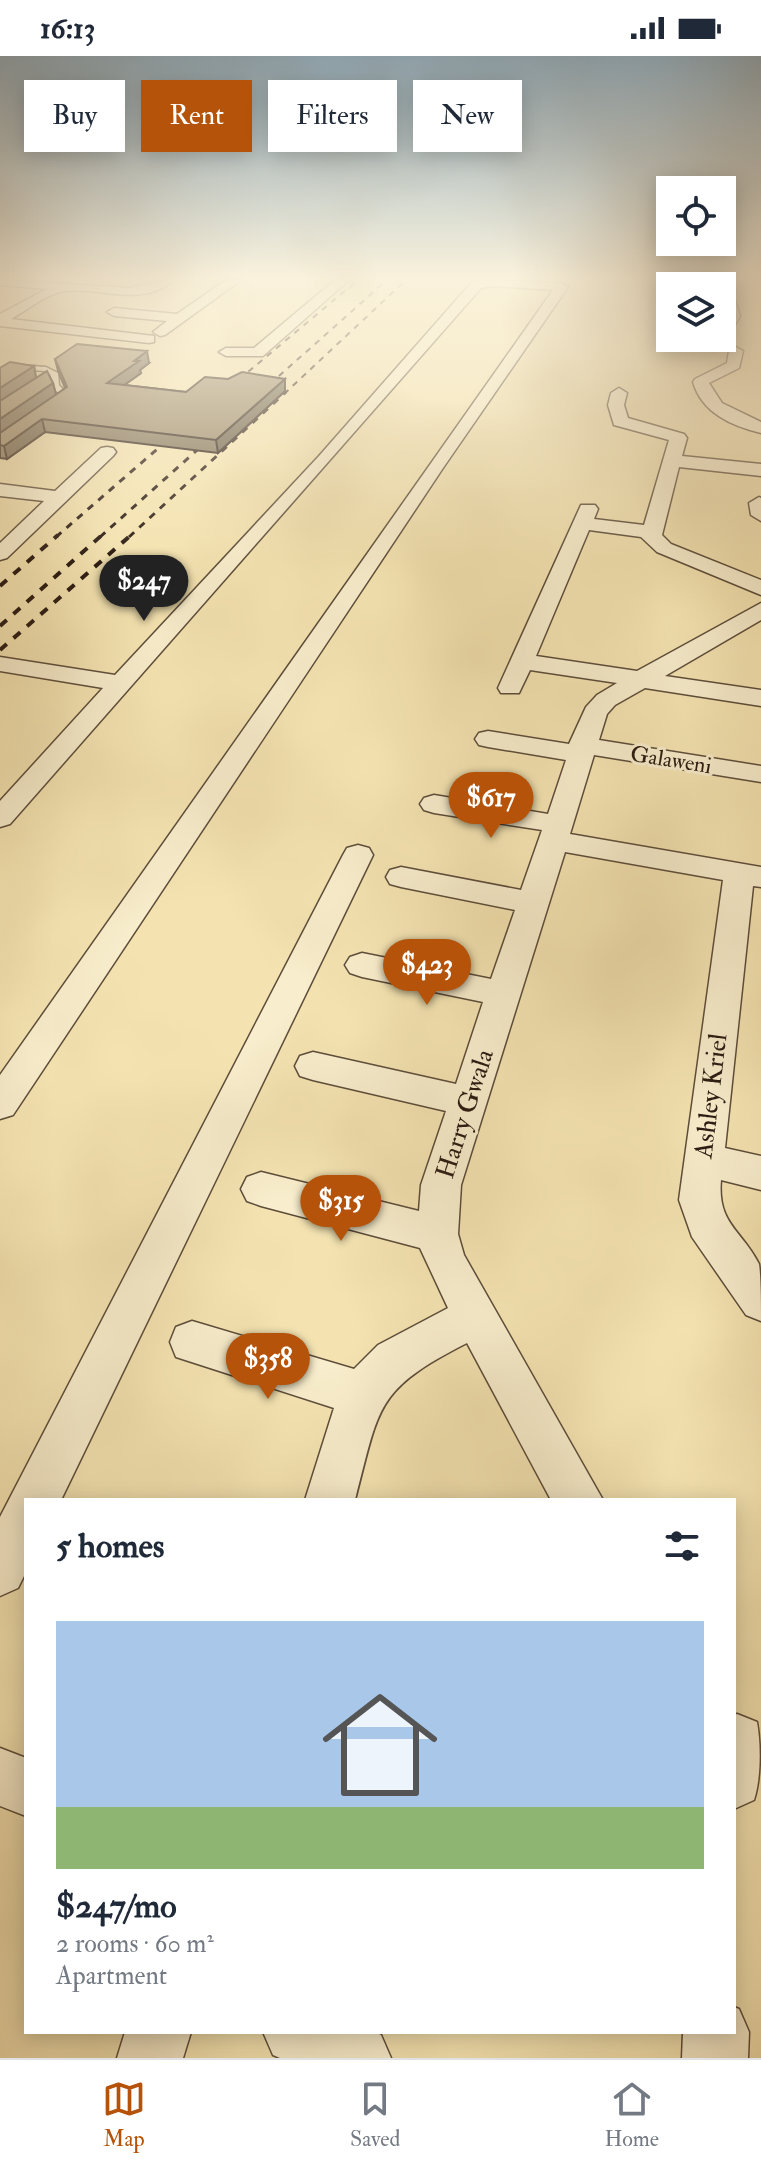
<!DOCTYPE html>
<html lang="en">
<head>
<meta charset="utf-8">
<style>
  body { margin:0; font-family:"IM FELL Double Pica",serif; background:#f2f2f3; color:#1f2937; height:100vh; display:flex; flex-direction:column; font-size:30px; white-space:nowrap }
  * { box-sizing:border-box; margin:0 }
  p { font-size:26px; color:#747a83 }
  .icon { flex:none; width:44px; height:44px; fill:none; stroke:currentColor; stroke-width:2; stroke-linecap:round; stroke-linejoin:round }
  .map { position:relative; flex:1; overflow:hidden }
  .panel { position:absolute; left:24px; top:1442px; width:712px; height:536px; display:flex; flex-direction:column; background:#fff; border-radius:0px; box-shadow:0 4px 20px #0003 }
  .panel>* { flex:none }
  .hud { position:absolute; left:24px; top:24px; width:714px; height:72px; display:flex; gap:16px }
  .tools { position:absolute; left:656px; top:120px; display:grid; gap:16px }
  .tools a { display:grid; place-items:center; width:80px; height:80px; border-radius:0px; background:#fff; box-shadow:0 4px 20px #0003; font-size:40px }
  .price { position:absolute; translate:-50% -68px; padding:0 18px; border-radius:28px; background:#b45309; color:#fff; font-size:26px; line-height:52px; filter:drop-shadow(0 2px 4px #0008) }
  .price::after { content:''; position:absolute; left:50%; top:48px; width:24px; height:18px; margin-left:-12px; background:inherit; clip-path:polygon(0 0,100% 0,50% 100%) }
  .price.current { background:#222; color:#fff }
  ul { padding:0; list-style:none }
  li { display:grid; align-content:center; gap:16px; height:424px; padding:0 32px }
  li+li { border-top:2px solid #e0e1e3 }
  li span { display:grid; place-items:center; height:248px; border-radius:0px; color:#555 }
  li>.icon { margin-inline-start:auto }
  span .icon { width:144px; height:144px; fill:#fffc; stroke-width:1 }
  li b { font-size:34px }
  h2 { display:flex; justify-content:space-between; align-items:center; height:96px; padding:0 32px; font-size:34px }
  .tag { padding:0 28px; border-radius:0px; background:#fff; box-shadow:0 4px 20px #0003; font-size:28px; line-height:72px }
  .tag.current { background:#b45309; color:#fff }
  .status { display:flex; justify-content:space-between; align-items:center; height:56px; padding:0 40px; background:#fff; direction:ltr }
  .status svg { height:22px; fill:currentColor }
  .tab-bar { display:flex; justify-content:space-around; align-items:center; height:112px; border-top:2px solid #e0e1e3; background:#fff; font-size:22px; color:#747a83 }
  .tab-bar a { display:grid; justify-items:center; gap:4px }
  .tab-bar .current { color:#b45309 }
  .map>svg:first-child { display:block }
</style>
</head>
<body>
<div class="status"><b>16:13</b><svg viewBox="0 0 49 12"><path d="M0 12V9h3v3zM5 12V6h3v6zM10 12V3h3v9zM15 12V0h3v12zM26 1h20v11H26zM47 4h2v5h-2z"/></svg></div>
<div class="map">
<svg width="761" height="2002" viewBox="0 0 761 2002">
  <rect width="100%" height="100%" fill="#f4e3b1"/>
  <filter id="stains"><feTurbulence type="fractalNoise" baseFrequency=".0025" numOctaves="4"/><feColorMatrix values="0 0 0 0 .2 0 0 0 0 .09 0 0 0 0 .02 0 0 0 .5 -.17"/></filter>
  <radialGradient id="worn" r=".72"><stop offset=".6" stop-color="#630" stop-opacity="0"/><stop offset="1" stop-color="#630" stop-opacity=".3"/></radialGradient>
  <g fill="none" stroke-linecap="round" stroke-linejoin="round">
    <defs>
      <path id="lane" d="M19,309L46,311L58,317L59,329L68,339L55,353H49L60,339L51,329V320L44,315L19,313Z"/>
      <g id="street">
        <path d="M0,224L129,232C145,230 158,224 174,224C142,252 103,231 66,235C49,236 26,255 11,263L154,280V286L149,287L0,270V258L47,233L0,229Z"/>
        <path d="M226,224H241L165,279L160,280L153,276L167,265L114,260L107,256L114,252L177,258Z"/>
        <path d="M335,224H349L263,300H226L219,296L226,292H254Z"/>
        <path d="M482,224L562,227L568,231L443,412L13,1059L0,1063V1019L553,234L495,230L481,232L10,768L0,771V745L103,632L0,615V601L115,619L319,400L472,226Z"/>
        <path d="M717,224H729L740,260L727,283L716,282H722V267L726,260L722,230H718Z"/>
        <path d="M736,291L743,295L739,312L709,327L722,347L761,366V377C732,370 702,357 693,326L695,323L727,307L729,295Z"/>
        <path d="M619,332L627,337L624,349L628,362L684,378L687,382L682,400L761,408V420L679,411L662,479L671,488L761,524V539L657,496L641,481L589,474L536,600L637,615L761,547V564L665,620L761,634V650L645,632L615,649L607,658L599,684L761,710V726L594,699L570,778L761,811V831L753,830L725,1092L761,1100V1134L721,1124C717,1168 742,1174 759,1208C761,1222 761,1249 761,1265L746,1259L692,1181L679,1144L723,824L565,796L461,1129L458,1178L464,1199L603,1444H551L467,1287C375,1334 380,1349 355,1444H305L334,1352L176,1301L170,1286L176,1271L192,1265L354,1313L378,1289L448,1252L420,1192L261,1150L247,1145L241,1133L247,1121L261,1116L419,1155L421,1129L446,1055L313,1024L300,1020L295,1010L300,1000L313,996L456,1028L483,946L362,921L350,917L345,909L350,901L362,897L491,923L515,854L401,831L390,828L386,821L390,814L401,811L521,834L542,774L434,757L424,754L420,748L424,742L434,739L548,758L566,704L488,691L479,689L475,683L479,677L488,675L569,688L586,651L597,639L617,627L530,614L519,637H501L498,632L581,449H595L598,453L594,463L644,469L669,384L614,369L608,349L611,337Z"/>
        <path d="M107,391L113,392L116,396L113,400L7,502L0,504V487L44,445L0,440V428L55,435L101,392Z"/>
        <path d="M759,441L761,442V465L751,459L749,447Z"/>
        <path d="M358,789L369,792L373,799L61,1444H26V1516L18,1532L0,1540V1461L343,799L347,792Z"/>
        <path d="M737,1658L757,1666C761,1688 761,1723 754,1744L734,1753V1659Z"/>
        <path d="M0,1692L26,1702V1760L0,1750Z"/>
        <path d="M734,1951L739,1953L749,1976L748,2002H682L683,1976H734Z"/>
        <path d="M125,1976H191L183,2002H117Z"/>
        <path d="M263,1976H375L381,1979L391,2002H280L273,1999Z"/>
      </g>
    </defs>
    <use href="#lane" stroke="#5d4d3a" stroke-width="3"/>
    <use href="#street" stroke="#5d4d3a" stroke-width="3"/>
    <use href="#lane" fill="#f8edcc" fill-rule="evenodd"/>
    <use href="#street" fill="#f8edcc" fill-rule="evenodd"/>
    <g stroke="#2b1b12" stroke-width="2" stroke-dasharray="6 6" stroke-linecap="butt">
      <path d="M230,331L358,224"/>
      <path d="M261,336L387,224"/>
      <path d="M284,338L406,224"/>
    </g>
    <g stroke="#2b1b12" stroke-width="3" stroke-dasharray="7 7" stroke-linecap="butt">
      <path d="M56,481L178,375"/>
      <path d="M100,481L214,379"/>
      <path d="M129,481L286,336"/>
    </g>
    <g stroke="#2b1b12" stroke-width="4" stroke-dasharray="9 9" stroke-linecap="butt">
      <path d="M0,530L58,479"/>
      <path d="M0,570L102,479"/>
      <path d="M0,594L131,479"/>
    </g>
  </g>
  <path fill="#7f7157" stroke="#2b1b12" stroke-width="2" d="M55,303L149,307L140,314L141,317L124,329L186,336L228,323H285V335L218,397L45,376L7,403L0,402V312L34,310L36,322L53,327L56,339L65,332L58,315Z"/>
  <g fill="#685c47" stroke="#2b1b12" stroke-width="2">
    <path d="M147,295L149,307L140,314L141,317L109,340L107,327Z"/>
    <path d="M34,310L36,322L0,346V332Z"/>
    <path d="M285,323V335L218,397L216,384Z"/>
    <path d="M53,327L56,339L0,378V363Z"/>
    <path d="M42,363L45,376L7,403L4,390Z"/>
  </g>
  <g fill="#948365" stroke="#2b1b12" stroke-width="2">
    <path d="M77,288L147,295L134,305H139L107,327L186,336L205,321L228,323L242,316L285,323L216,384L42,363L4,390L0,389V377L67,331L55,303Z"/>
    <path d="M10,306L34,310L0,332V312Z"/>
    <path d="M47,315L53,327L0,363V345Z"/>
  </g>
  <linearGradient id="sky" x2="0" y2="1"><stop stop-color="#91acbc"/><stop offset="0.44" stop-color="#faf2dc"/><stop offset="1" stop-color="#faf2dc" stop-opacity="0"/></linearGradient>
  <rect width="761" height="505" fill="url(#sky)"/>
  <g text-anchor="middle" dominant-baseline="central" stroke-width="6" stroke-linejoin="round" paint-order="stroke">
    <g font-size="22" fill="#2b1b12" stroke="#f8edcc">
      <text transform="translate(671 704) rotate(9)">Galaweni</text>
    </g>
    <g font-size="26" fill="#2b1b12" stroke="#f8edcc">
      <text transform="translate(711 1040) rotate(-83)">Ashley Kriel</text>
      <text transform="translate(465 1058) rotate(-72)">Harry Gwala</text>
    </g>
  </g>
  <rect width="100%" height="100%" filter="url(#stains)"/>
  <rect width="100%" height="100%" fill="url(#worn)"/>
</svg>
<div class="tools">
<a><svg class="icon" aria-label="locate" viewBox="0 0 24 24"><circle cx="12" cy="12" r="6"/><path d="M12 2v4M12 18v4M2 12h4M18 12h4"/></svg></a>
<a><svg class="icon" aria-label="layers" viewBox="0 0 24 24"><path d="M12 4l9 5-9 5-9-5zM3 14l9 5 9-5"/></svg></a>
</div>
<b class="price current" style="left:144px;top:567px">$247</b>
<b class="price" style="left:491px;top:784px">$617</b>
<b class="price" style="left:427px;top:951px">$423</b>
<b class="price" style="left:341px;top:1187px">$315</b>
<b class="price" style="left:268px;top:1345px">$358</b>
<div class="hud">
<a class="tag">Buy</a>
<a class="tag current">Rent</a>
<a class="tag">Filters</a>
<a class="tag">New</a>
</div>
<section class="panel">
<h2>5 homes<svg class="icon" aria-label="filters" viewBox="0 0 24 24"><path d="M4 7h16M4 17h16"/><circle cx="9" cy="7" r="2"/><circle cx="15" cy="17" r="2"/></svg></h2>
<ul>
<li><span style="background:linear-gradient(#a9c7e8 75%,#8fb573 0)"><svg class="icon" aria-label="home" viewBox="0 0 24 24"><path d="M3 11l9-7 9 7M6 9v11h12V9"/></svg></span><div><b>$247/mo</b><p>2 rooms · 60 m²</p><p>Apartment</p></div></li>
</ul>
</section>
</div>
<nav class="tab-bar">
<a class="current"><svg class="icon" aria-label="map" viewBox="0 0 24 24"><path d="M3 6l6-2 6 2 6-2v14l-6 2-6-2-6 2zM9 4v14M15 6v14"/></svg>Map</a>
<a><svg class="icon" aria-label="saved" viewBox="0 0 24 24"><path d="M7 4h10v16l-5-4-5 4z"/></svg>Saved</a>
<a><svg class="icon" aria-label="home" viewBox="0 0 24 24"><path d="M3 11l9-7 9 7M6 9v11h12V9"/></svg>Home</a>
</nav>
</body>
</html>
